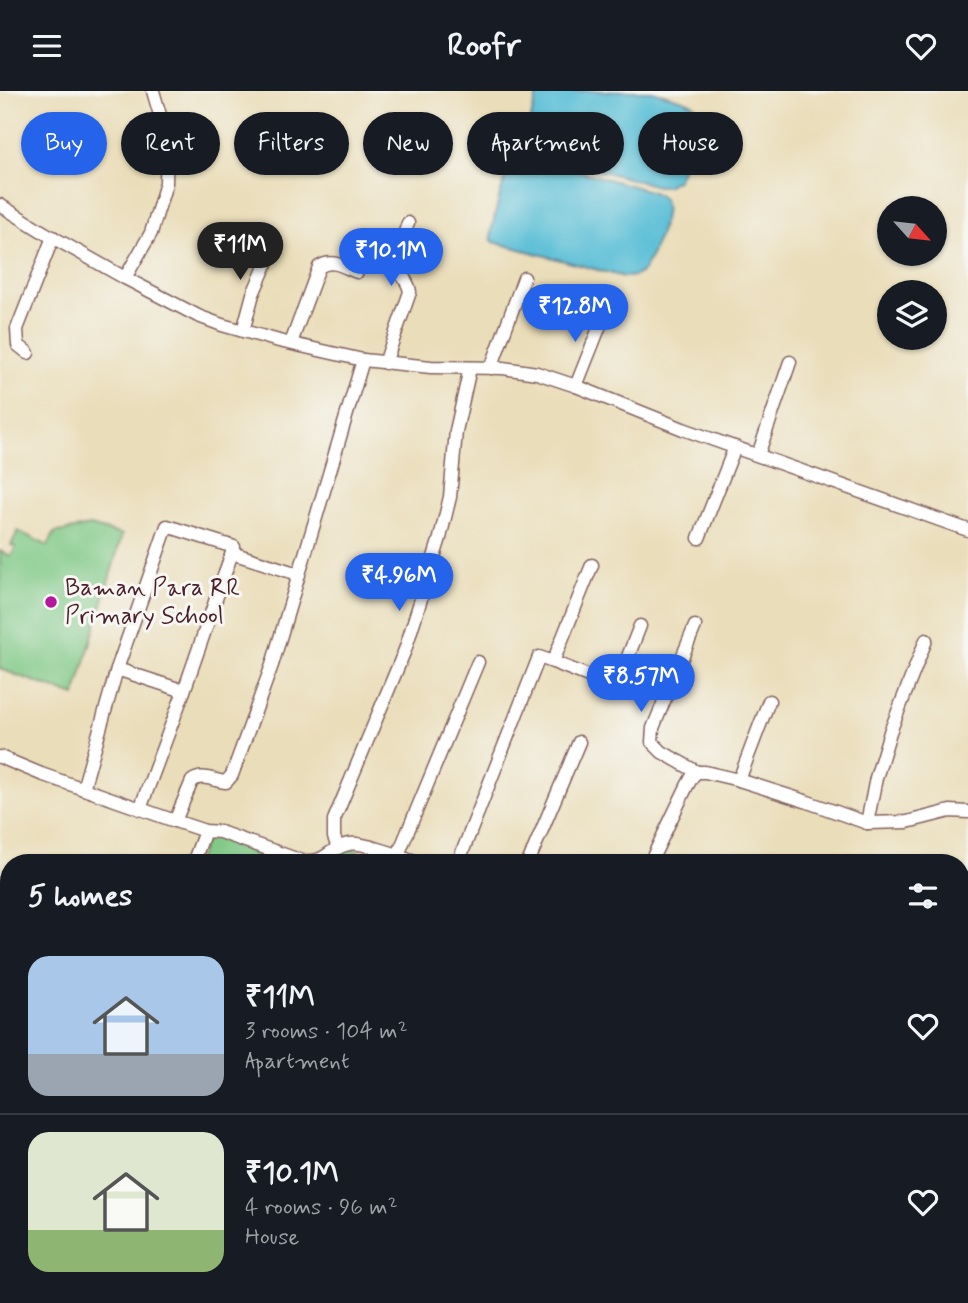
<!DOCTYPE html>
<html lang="en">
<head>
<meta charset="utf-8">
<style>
  body { margin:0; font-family:Mynerve,sans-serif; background:#20242c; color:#f1f3f6; height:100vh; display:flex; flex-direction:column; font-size:26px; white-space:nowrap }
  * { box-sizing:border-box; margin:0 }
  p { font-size:23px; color:#9ea1a6 }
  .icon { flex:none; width:38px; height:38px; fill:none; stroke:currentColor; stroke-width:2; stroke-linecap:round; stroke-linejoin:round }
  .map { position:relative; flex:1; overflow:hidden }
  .drawer { position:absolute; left:0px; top:763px; width:970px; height:450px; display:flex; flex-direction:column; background:#171b24; border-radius:28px 28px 0 0; box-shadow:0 2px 5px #0004 }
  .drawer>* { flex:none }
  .hud { position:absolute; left:21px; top:21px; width:928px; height:63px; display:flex; gap:14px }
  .needle { width:46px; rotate:117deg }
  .buttons { position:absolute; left:877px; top:105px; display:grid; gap:14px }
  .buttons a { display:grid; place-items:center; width:70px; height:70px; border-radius:50%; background:#171b24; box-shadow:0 2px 5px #0004; font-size:35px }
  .price { position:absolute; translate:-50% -60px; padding:0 16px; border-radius:24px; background:#2563eb; color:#fff; font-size:23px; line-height:46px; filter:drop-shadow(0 2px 4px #0008) }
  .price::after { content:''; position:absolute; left:50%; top:42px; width:21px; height:16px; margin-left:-10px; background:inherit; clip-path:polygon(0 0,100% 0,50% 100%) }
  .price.active { background:#222; color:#fff }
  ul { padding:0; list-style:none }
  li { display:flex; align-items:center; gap:21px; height:175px; padding:0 28px }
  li+li { border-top:2px solid #363941 }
  li span { display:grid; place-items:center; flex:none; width:196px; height:140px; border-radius:21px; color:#555 }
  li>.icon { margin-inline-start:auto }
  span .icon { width:84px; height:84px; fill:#fffc; stroke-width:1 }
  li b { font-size:30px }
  h2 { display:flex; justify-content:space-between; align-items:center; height:84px; padding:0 28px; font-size:30px }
  .tag { padding:0 24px; border-radius:32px; background:#171b24; box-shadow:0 2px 5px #0004; font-size:24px; line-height:63px }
  .tag.active { background:#2563eb; color:#fff }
  header { display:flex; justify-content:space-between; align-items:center; height:91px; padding:0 28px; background:#171b24; font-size:32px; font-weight:700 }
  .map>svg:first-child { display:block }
</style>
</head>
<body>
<header><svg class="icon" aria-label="menu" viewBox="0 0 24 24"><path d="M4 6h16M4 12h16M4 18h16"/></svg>Roofr<svg class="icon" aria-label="heart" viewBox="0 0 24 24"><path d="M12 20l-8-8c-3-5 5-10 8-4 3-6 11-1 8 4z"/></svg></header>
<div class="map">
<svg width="968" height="1212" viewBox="0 0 968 1212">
  <rect width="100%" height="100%" fill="#f6f6f2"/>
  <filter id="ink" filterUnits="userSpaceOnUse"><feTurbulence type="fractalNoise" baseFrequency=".0143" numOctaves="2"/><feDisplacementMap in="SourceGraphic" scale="14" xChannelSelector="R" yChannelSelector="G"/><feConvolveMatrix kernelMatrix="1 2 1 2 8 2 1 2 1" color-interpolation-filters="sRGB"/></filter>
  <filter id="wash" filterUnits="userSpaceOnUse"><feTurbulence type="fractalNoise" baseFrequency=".00686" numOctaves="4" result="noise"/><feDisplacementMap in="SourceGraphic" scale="28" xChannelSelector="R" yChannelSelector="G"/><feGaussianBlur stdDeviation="1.57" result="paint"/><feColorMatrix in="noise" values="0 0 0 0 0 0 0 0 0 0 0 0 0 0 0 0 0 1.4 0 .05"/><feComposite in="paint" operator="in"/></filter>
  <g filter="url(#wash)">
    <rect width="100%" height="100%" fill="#eaddb9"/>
    <g fill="#7fc885" stroke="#647458" stroke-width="2">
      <path d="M90,435L122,444L75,605L0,578V460L11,465L16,456L11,454L18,440L48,455L54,442Z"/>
      <path d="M206,746H215L287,772H197Z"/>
      <path d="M351,758L356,759L360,763V772H333L345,759Z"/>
    </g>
    <g fill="#57bdd5" stroke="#506e80" stroke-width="2">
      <path d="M538,0H652L684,9L693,13L698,19L699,24V33L678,88L666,95H657L527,60L525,57V50Z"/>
      <path d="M519,65L529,66L650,100C655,102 661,104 664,109C671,121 651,166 644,178C638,185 633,186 624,186L494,151L491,148V141C496,122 504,76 519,65Z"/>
    </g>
  </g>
  <g filter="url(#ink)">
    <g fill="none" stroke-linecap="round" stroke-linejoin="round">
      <defs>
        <g id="minor">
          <path d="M0,114L45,142L125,187L198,225L222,234L279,250L363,269L431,276L503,277L537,282L576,295L683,338L968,439"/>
          <path d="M125,187L151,142L166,92L167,48L153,0"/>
          <path d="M243,240L253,203L274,155"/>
          <path d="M291,252L319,176C332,167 344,176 357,181"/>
          <path d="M28,262L18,254L17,238L53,146"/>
          <path d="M385,272L410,201C409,192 404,188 400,181C392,167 404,146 408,132"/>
          <path d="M491,277L524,187"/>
          <path d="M576,295L605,222"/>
          <path d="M758,364L790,271"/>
          <path d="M699,447L735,356"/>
          <path d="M232,462L298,483"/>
          <path d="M695,535L653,637L652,651L662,661L697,681"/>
          <path d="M553,571L616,596L640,535"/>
          <path d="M117,578L184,600"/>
          <path d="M0,666L41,683L175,730L205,740L220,741L302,770C327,773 329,756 349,753C361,750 406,767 420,772"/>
          <path d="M739,689L769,610"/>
          <path d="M83,698L117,578L167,435L234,456L184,600L140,718"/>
          <path d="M175,730L192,690C203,682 214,690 226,691L232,684L272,574L363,269"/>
          <path d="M867,732L876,687L890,641L926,549"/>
          <path d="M338,757L334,746V729L405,559L440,447L450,406L456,340L470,277"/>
          <path d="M398,764L478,571"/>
          <path d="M193,772L205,740"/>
          <path d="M458,772L539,566L553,571L592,474"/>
          <path d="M528,772L579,651"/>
          <path d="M650,772L687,695L692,686L697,681H705L739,689L805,710L867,732L907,731L950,720L968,721"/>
          <path d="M961,840L968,839"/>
          <path d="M961,952L968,954"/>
          <path d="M0,977L9,981"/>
          <path d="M961,1054L968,1057"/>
          <path d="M0,1059L9,1062"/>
          <path d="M961,1176L968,1179"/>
          <path d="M730,1204L751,1212"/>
          <path d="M27,1212L30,1204"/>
          <path d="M58,1212L60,1204"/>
          <path d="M120,1212L123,1204"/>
          <path d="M176,1212L179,1204"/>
          <path d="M243,1212L245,1204"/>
          <path d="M337,1212L340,1204"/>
          <path d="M471,1212L474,1204"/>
          <path d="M528,1212L530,1204"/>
          <path d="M791,1212L794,1204"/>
        </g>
      </defs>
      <use href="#minor" stroke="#82625d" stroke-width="15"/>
      <use href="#minor" stroke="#fff" stroke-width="12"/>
    </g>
  </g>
  <circle fill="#b5179e" stroke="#f6f6f2" stroke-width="2.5" cx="51" cy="511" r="7"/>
  <g text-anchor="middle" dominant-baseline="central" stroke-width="6" stroke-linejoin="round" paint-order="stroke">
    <g font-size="24" fill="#4a1f2b" stroke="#f6f6f2" text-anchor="start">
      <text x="65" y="497">Baman Para RR<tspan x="65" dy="28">Primary School</tspan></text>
    </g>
  </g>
</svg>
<div class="buttons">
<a><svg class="needle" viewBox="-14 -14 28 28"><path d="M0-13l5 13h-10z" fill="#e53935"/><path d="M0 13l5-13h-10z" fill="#9ea1a6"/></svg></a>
<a><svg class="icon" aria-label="layers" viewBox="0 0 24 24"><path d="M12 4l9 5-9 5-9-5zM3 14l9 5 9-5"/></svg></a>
</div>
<b class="price active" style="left:240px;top:191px">₹11M</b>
<b class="price" style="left:391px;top:197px">₹10.1M</b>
<b class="price" style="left:575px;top:253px">₹12.8M</b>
<b class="price" style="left:399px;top:522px">₹4.96M</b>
<b class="price" style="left:641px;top:623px">₹8.57M</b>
<div class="hud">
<a class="tag active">Buy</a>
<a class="tag">Rent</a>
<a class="tag">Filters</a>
<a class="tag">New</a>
<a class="tag">Apartment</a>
<a class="tag">House</a>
</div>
<section class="drawer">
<h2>5 homes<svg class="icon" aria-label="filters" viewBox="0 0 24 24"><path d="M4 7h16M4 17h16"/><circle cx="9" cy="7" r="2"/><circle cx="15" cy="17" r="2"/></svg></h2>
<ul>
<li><span style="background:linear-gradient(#a9c7e8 70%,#9aa5b1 0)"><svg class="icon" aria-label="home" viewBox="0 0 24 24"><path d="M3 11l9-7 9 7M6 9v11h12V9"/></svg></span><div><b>₹11M</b><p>3 rooms · 104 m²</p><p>Apartment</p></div><svg class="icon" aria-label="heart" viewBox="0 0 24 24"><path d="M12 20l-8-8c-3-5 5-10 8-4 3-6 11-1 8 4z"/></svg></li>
<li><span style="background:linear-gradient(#dfe7d0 70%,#8fb573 0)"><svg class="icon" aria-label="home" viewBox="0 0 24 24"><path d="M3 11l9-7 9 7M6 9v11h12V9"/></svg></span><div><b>₹10.1M</b><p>4 rooms · 96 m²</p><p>House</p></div><svg class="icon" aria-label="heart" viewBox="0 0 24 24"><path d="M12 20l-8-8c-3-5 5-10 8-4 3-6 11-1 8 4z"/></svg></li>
</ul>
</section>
</div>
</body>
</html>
